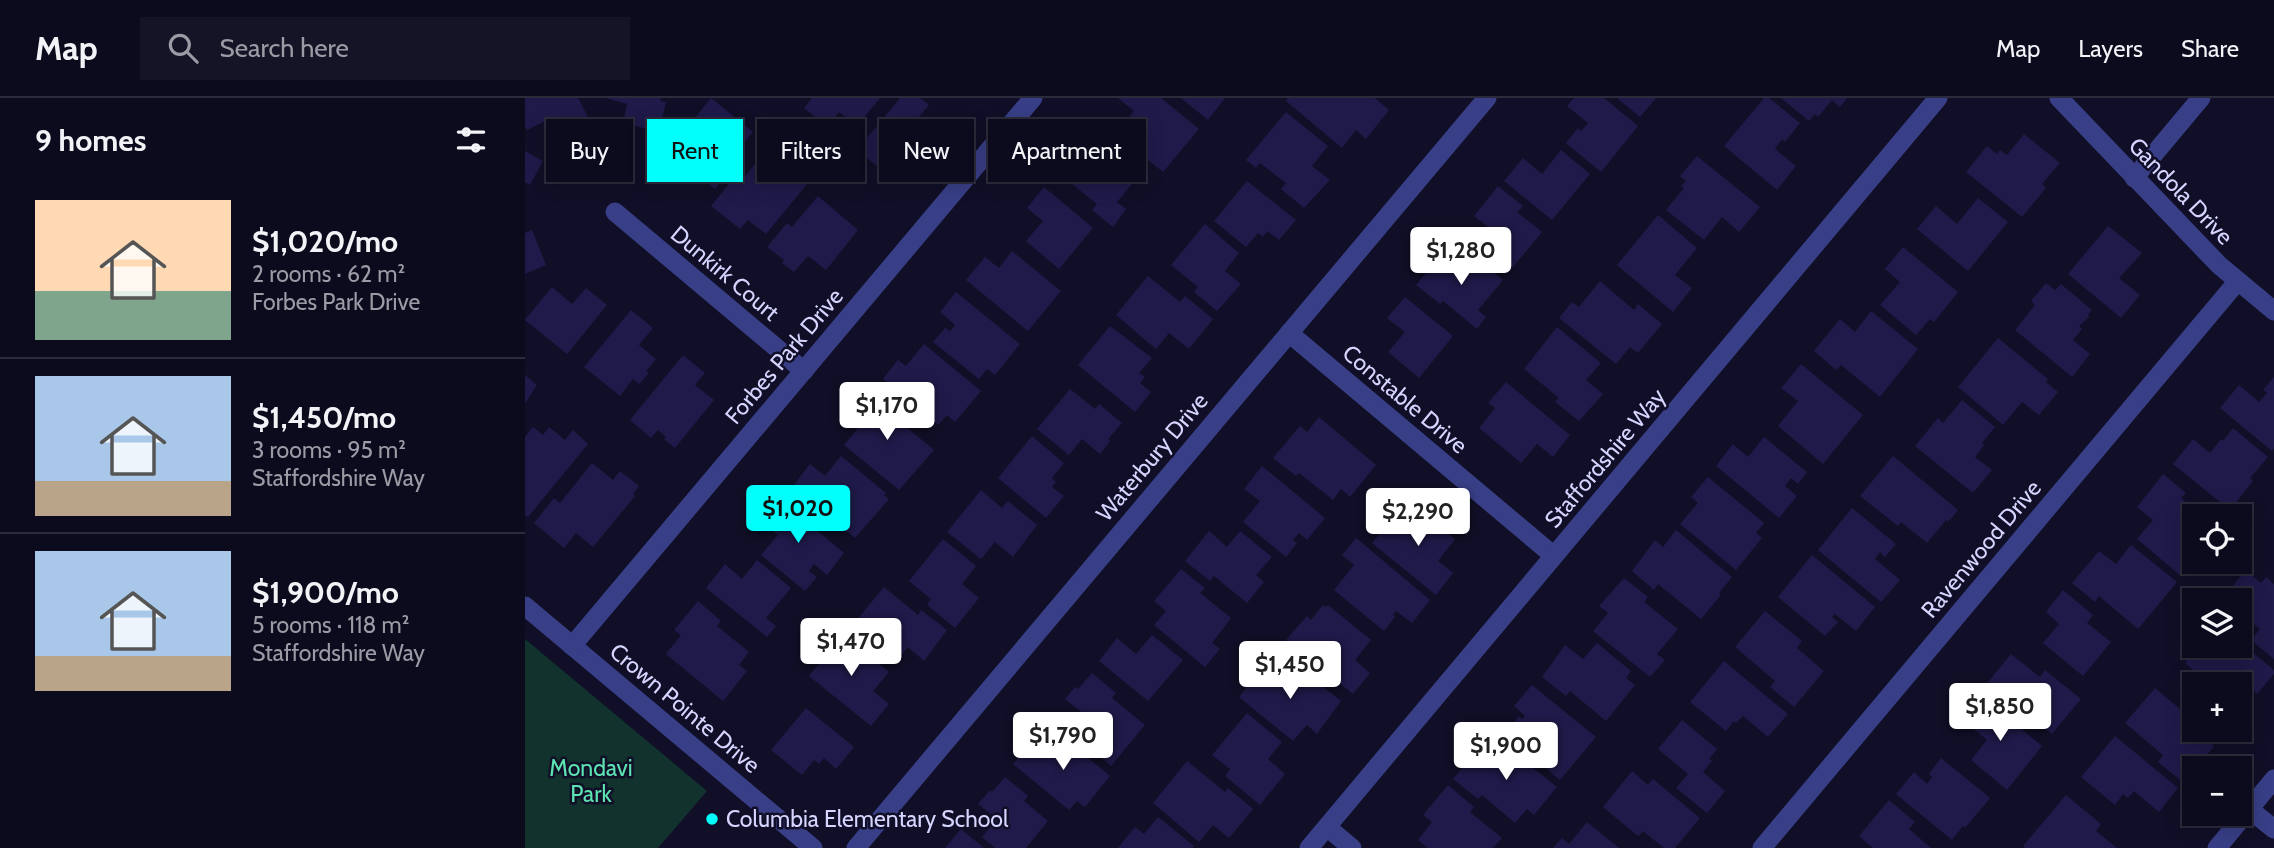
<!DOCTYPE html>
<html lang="en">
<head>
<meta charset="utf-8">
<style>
  body { margin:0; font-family:Cabin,sans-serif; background:#151426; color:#f1f3f6; height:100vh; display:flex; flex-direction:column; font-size:26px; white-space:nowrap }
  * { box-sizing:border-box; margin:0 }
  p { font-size:23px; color:#9a9ba4 }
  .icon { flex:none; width:38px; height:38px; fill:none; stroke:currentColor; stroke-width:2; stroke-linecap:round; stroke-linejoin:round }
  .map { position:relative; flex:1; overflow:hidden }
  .details { display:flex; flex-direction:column; background:#0c0b1d; width:525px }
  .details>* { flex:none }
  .top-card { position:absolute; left:21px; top:21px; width:665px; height:63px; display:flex; gap:14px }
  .tools { position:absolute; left:1657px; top:406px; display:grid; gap:14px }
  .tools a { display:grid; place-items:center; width:70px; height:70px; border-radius:0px; background:#0c0b1d; box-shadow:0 4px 18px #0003,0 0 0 2px #2c2b3b; font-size:35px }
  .price { position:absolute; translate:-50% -60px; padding:0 16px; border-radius:7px; background:#fff; color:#222; font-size:23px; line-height:46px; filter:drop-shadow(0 2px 4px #0008) }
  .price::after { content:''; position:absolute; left:50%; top:42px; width:21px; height:16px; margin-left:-10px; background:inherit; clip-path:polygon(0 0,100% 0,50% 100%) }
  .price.current { background:#01fffb; color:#111 }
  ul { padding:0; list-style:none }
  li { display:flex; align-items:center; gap:21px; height:175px; padding:0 35px }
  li+li { border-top:2px solid #2c2b3b }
  li span { display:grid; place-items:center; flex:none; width:196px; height:140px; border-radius:0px; color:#555 }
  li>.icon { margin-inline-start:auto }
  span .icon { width:84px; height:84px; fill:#fffc; stroke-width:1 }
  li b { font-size:30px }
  h2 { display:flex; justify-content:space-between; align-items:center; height:84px; padding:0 35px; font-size:30px }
  .pill { padding:0 24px; border-radius:0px; background:#0c0b1d; box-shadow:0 4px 18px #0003,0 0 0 2px #2c2b3b; font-size:24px; line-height:63px }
  .pill.current { background:#01fffb; color:#111 }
  header { display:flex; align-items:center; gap:42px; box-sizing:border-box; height:98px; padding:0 35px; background:#0c0b1d; border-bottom:2px solid #2c2b3b }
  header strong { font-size:33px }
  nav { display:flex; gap:38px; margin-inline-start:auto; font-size:24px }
  .search { width:490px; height:63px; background:#151426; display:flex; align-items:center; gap:18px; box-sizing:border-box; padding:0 24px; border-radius:0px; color:#9a9ba4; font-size:26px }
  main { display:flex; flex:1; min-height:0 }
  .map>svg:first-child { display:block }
</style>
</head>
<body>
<header>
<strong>Map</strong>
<div class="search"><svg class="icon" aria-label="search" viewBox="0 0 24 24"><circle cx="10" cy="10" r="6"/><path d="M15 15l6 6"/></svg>Search here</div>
<nav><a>Map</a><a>Layers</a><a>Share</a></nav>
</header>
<main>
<section class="details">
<h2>9 homes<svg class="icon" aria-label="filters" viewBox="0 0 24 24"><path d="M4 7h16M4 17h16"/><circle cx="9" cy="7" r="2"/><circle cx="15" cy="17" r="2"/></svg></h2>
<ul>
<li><span style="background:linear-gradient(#ffd9b3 65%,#7fa58c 0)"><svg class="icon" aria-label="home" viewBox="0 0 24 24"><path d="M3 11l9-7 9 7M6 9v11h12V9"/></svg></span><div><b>$1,020/mo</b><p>2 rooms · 62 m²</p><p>Forbes Park Drive</p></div></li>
<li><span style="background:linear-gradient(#a9c7e8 75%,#b9a48a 0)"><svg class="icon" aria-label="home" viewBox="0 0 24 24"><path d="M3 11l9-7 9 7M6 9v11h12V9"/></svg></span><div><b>$1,450/mo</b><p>3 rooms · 95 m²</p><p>Staffordshire Way</p></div></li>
<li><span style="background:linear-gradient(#a9c7e8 75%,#b9a48a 0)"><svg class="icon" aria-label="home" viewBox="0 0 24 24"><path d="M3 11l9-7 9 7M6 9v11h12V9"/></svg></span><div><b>$1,900/mo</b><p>5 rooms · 118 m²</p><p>Staffordshire Way</p></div></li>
</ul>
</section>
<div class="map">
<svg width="1749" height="750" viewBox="0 0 1749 750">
  <rect width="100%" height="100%" fill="#100f27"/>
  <path fill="#12322d" d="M0,541L182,693L133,750H0Z"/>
  <g fill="#1f1a49">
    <path d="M0,0H53L65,23L32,42L22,22L2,32L0,28Z"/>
    <path d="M81,0H136L135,3L141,4L134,34L98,25L102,6Z"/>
    <path d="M186,0L228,34L205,62L210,66L190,91L161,67L176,48L159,34Z"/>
    <path d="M287,0H355L332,28L314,14L303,29L279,10Z"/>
    <path d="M375,0H395L404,7L392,21L411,37L375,81L356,65L353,69L332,52Z"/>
    <path d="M593,0H636L674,31L638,74L590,35L609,13Z"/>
    <path d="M656,0H700L683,22Z"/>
    <path d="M763,0H850L864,12L841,41L831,32L817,50L761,3Z"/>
    <path d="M1049,0H1079L1113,28L1076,74L1041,45L1053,30L1056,33L1063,25L1042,8Z"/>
    <path d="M1092,0H1131L1115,19Z"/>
    <path d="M1239,0H1244L1275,25L1260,44L1257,41L1250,51L1271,68L1252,92L1199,48Z"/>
    <path d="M1256,0H1322L1315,9L1307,2L1293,19L1290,16L1284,23Z"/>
    <path d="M761,14L803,48L787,68L805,82L779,110L756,91L761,85L735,65L731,70L721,62Z"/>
    <path d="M1499,36L1535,65L1517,86L1521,90L1497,119L1441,74L1462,48L1472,56L1475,52L1482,57Z"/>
    <path d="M583,45L617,74L592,104L601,111L588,129L567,112L572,106L532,74L550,52L561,61L564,57L569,61Z"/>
    <path d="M246,46L287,80L241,136L223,122L215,131L186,108L208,81L214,86Z"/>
    <path d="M1036,52L1065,76L1027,122L979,83L998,60L1017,76Z"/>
    <path d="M0,53L18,63L5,87L0,84Z"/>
    <path d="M1172,58L1235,109L1214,134L1197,119L1179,142L1141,112L1159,90L1156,88L1161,83L1155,78Z"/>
    <path d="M722,83L771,122L754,142L742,133L738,139L733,135L721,149L689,123Z"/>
    <path d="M973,88L998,108L992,114L1017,134L983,175L952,150L967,132L949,118Z"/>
    <path d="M519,89L568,130L534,171L501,143L518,123L502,110Z"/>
    <path d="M293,98L333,132L301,172L283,158L269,174L257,165L259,162L242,149L262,125L267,129Z"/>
    <path d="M1453,100L1483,124L1443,173L1392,131L1411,108L1432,126Z"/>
    <path d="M1133,117L1172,150L1150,177L1167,190L1148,214L1092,167Z"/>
    <path d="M680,126L714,155L700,173L716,186L692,213L669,194L673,189L646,167Z"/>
    <path d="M1583,128L1617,155L1594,180L1615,197L1596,220L1543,176Z"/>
    <path d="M7,132L21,167L0,176V135Z"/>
    <path d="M1378,149L1433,194L1409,224L1405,221L1391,237L1355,207L1375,184L1360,171Z"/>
    <path d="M487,153L536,193L503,233L441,182L460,159L474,170Z"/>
    <path d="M917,156L935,171L947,156L978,182L953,212L961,219L952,231L918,203L915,206L891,187Z"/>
    <path d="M623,178L655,204L660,198L688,221L664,251L644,235L631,251L591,217Z"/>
    <path d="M1075,183L1109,212L1113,206L1137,226L1113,255L1105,249L1091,266L1034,220L1047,204L1054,209Z"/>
    <path d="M1521,185L1530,192L1536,186L1567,212L1563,217L1565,218L1554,228L1557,231L1548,242L1565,256L1547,279L1490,232L1510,207L1506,203Z"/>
    <path d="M27,189L47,206L61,190L82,207L42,256L0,222Z"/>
    <path d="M431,194L495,246L470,277L462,271L454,281L408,244L420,230L425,233L430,227L415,214Z"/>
    <path d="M880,199L928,238L894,280L863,254L880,234L862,220Z"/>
    <path d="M106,212L128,230L114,247L131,261L121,273L124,275L114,286L108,281L95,298L59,269Z"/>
    <path d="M1346,213L1393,251L1355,299L1316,267L1311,272L1289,253L1315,221L1330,234Z"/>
    <path d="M585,228L627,260L614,275L620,279L615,285L626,294L610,314L553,267Z"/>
    <path d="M1032,229L1076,265L1061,282L1078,296L1054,323L1030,304L1034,300L999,271Z"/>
    <path d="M1473,240L1523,281L1521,284L1533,294L1514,317L1497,304L1478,327L1433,289Z"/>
    <path d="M399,246L456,293L430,324L422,317L413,327L358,281L373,262L381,268Z"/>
    <path d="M158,257L180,275L170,287L189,302L150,350L139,341L141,339L133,332L126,340L105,322Z"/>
    <path d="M1276,266L1338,317L1298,366L1253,328L1273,303L1256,290Z"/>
    <path d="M0,277L12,287L0,305Z"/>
    <path d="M1749,279V350L1747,353L1695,310L1714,287L1734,304L1742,295L1738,292Z"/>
    <path d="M981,284L1045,337L1028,359L1012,346L996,365L954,330L970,310L963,305Z"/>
    <path d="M545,291L570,311L574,306L597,325L583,341L585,343L575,356L557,341L544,357L512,331Z"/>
    <path d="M349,292L374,312L369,319L409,352L374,392L319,347L334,329L325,321Z"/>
    <path d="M1437,302L1470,329L1457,345L1459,347L1450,359L1467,372L1448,395L1390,348L1413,320L1418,325Z"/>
    <path d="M794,319L851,367L825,399L816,391L808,402L774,375L771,378L748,360L775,328L782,334Z"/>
    <path d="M8,329L18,337L24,329L40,342L48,332L63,346L3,419L0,417V339Z"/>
    <path d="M1708,330L1743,359L1725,380L1728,383L1705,412L1648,366L1668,341L1685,355L1696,341L1698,343Z"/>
    <path d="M507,338L539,365L527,380L531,384L527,389L539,398L521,420L473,380Z"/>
    <path d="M1239,339L1282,374L1273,386L1266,380L1260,388L1272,398L1254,420L1191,368L1208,346L1223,359Z"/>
    <path d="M316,358L361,395L359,397L364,401L330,440L268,388L285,366L300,378Z"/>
    <path d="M1368,358L1433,412L1423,424L1421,422L1402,445L1376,424L1373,428L1335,398Z"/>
    <path d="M67,365L88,382L95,373L114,388L108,396L110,398L68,449L51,435L39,450L9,425L29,400L35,405Z"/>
    <path d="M737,368L800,420L782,442L774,435L768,442L772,445L761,459L718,424L735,403L719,391Z"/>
    <path d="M1638,376L1661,395L1656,400L1678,418H1670V462L1656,478L1612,441L1628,422L1612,409Z"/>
    <path d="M1183,379L1239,425L1231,435L1237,440L1211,472L1155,426L1173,405L1166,399Z"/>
    <path d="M456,392L477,410L483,403L512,427L488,459L470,444L456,461L422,434Z"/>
    <path d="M262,398L285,417L281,423L319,455L302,477L289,466L284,473L292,479L280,493L236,457L253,437L237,424L247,412L249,414Z"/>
    <path d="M887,406L930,441L913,463L928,475L911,497L847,445L866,422L880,433L885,426L876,420Z"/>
    <path d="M1327,410L1371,446L1360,459L1355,454L1350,461L1375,482L1356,504L1293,452Z"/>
    <path d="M1151,432L1207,479L1194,495L1196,497L1176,521L1133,486L1129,492L1107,473L1130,442L1138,449Z"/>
    <path d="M684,433L702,449L715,433L747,459L731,477L739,484L722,505L689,478L685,483L660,463Z"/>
    <path d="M831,440L905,502L887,525L871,513L868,517L870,519L859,533L809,492L829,467L817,457Z"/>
    <path d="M418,441L451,468L437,486L454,500L430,530L402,507L406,501L384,483Z"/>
    <path d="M1606,447L1652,484L1613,531L1574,498L1570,504L1547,485L1574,453L1591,466Z"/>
    <path d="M1287,457L1350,509L1331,533L1310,516L1307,519L1313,524L1300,538L1253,499Z"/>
    <path d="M232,462L266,490L241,520L251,528L242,539L181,490L200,466L217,481Z"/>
    <path d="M656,471L680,490L675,495L706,520L687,545L695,551L680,569L629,527L641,513L629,503Z"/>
    <path d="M1721,472L1736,485L1741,479L1749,486V561L1726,542L1735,531L1715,515V502L1697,501Z"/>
    <path d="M1099,480L1123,499L1119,504L1153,531L1132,556L1140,562L1125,579L1068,533L1083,515L1074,508Z"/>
    <path d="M359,489L393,517L396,512L422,532L399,563L383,549L369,566L325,530Z"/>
    <path d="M1538,492L1568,517L1562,525L1586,544L1558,578L1518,545L1534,526L1521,514Z"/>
    <path d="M173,503L196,523L192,528L224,554L214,567L222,573L198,603L141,556L156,537L149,532Z"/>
    <path d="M798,507L801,509L803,507L846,542L830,562L845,575L828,596L761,542L782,518L786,522Z"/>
    <path d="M1240,513L1277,543L1272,550L1299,573L1269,609L1245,589L1250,583L1210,549Z"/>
    <path d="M308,535L333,556L336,551L364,574L348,593L364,606L346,628L284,578L297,562L291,557Z"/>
    <path d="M627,537L658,562L623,603L574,563L592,540L611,556Z"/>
    <path d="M1072,545L1106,573L1101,580L1110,587L1081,623L1045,593L1041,598L1017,579L1040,547L1058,561Z"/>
    <path d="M1674,548H1695L1712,562L1722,550L1749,572V576L1732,596L1721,586L1715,593V586H1685L1660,565Z"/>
    <path d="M1486,556L1515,579L1520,572L1556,601L1527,636L1487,605L1482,610L1458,590Z"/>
    <path d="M756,563L787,589L791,583L816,603L792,636L782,627L768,643L714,599L739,568L747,574Z"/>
    <path d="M1199,563L1263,616L1243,639L1218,618L1211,625L1209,623L1201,633L1165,604Z"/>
    <path d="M567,575L591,595L587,600L620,627L586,668L546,635L560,617L540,601L550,589L553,591Z"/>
    <path d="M1007,587L1071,639L1035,682L980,636L994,618L997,621L1000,618L989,608Z"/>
    <path d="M1630,590L1667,621L1662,626L1689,648L1659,685L1633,664L1638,657L1600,625Z"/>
    <path d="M1454,596L1517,648L1482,692L1446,662L1462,642L1434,619Z"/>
    <path d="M281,610L329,649L311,671L299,660L294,666L289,662L277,677L246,652Z"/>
    <path d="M722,615L757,644L743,661L760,676L735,707L700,678L705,671L687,657Z"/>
    <path d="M1157,622L1192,651L1184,661L1187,663L1178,674L1200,693L1182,715L1151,690L1163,676L1133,651Z"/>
    <path d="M535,636L585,678L560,709L552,703L544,712L488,666L506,645L519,656Z"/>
    <path d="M1590,638L1653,690L1634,714L1609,693L1603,700L1598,696L1590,707L1556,679Z"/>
    <path d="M975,643L1032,689L1009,717L1002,711L990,725L957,697L953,701L928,681L952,653L961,661Z"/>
    <path d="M1416,660L1465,700L1440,730L1438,728L1427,742L1371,696L1389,674L1402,686L1407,679L1404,676Z"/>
    <path d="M662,663L700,694L703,690L728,711L704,740L688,727L674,744L628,705Z"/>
    <path d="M1107,673L1123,687L1128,681L1175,720L1150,750H1139L1118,733L1113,738L1078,709Z"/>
    <path d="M480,679L503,698L499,703L523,723L501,750H470L457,739L472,721L453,706L465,692L467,694Z"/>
    <path d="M923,687L949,709L945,714L977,740L968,750H903L893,742L907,724L898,717Z"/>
    <path d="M1541,697L1576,726L1571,733L1592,750H1500L1498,748Z"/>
    <path d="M1364,702L1390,724L1384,731L1406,750H1348L1334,738Z"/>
    <path d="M633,719L669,748L667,750H593L610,729L619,736Z"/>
    <path d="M1062,724L1094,750H1028L1037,740L1044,746Z"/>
    <path d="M436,731L459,750H420Z"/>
  </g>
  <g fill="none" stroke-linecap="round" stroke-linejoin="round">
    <g stroke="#393f87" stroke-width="19">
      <path d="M1534,0L1694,167L1749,213"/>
      <path d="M1609,80L1676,0"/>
      <path d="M90,114L279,273"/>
      <path d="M764,235L1029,458"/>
      <path d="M0,508L288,750"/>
      <path d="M47,548L508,0"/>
      <path d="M1724,711L1749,731"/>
      <path d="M802,729L827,750"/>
      <path d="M331,750L962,0"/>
      <path d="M784,750L1413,0"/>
      <path d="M1237,750L1712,184"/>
      <path d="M1692,750L1749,681"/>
    </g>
  </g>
  <circle fill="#01fffb" stroke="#100f27" stroke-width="2.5" cx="187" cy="721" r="7"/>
  <g text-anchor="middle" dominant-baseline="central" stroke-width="5" stroke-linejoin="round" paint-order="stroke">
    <g font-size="23" fill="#d5d5ff" stroke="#100f27">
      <text transform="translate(1656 93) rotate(46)">Gandola Drive</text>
      <text transform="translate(200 175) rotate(40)">Dunkirk Court</text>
      <text transform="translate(259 258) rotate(-50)">Forbes Park Drive</text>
      <text transform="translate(880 301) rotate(40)">Constable Drive</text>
      <text transform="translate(627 359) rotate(-50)">Waterbury Drive</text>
      <text transform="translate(1080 360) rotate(-50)">Staffordshire Way</text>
      <text transform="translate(1456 451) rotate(-50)">Ravenwood Drive</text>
      <text transform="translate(160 610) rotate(40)">Crown Pointe Drive</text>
    </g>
    <g font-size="23" fill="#5de3b2" stroke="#100f27">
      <text x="66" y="670">Mondavi<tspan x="66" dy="26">Park</tspan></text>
    </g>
    <g font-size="23" fill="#d5d5ff" stroke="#100f27" text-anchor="start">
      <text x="201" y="721">Columbia Elementary School</text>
    </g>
  </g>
</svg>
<div class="tools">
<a><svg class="icon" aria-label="locate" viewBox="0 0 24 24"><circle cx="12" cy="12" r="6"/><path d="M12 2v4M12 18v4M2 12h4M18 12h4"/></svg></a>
<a><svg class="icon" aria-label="layers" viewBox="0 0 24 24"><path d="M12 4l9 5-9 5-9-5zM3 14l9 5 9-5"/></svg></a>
<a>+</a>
<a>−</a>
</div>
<b class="price" style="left:936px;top:189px">$1,280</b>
<b class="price" style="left:362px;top:344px">$1,170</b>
<b class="price current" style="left:273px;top:447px">$1,020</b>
<b class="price" style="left:893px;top:450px">$2,290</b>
<b class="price" style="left:326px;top:580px">$1,470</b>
<b class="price" style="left:765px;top:603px">$1,450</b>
<b class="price" style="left:1475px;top:645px">$1,850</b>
<b class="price" style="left:538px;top:674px">$1,790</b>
<b class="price" style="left:981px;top:684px">$1,900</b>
<div class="top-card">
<a class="pill">Buy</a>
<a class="pill current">Rent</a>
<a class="pill">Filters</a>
<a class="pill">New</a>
<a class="pill">Apartment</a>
</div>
</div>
</main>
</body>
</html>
